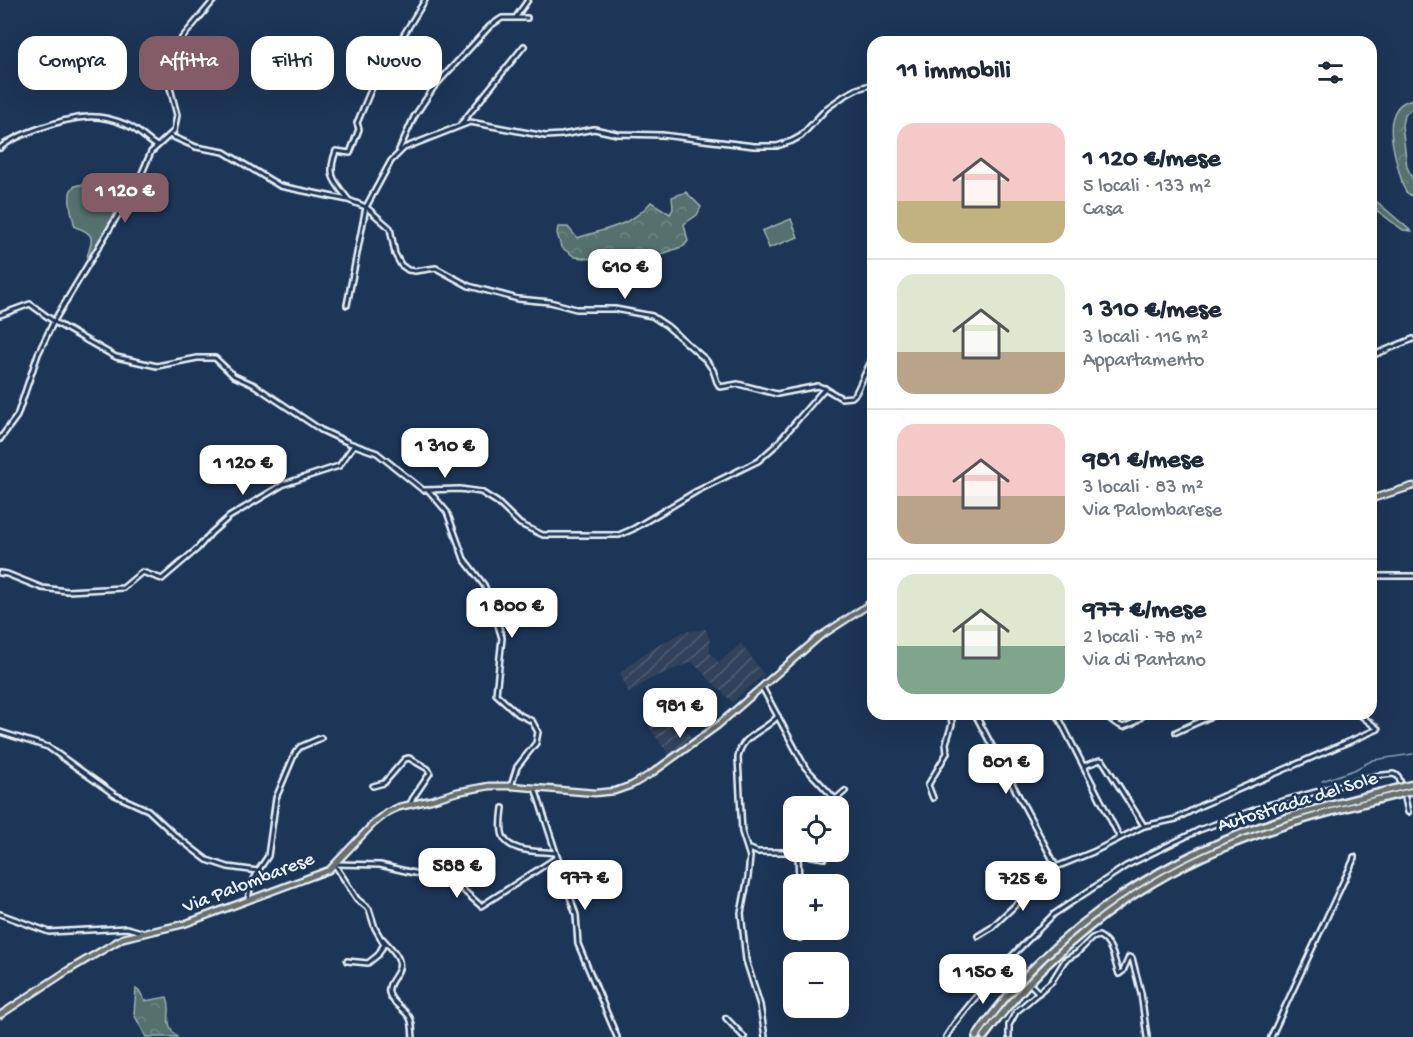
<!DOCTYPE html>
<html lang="it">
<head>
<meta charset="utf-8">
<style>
  body { margin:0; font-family:"Gochi Hand",sans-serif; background:#f6f6f7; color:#1f2937; height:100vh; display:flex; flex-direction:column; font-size:22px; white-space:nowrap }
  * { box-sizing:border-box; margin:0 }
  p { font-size:20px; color:#747a83 }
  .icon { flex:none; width:33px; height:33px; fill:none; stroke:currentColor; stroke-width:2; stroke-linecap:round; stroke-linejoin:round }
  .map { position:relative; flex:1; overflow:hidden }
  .details { position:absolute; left:867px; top:36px; width:510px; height:684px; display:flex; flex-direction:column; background:#fff; border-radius:18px; box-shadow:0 6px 24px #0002 }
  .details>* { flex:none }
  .hud { position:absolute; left:18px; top:36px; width:570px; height:54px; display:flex; gap:12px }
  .fabs { position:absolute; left:783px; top:796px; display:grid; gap:12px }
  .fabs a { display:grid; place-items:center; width:66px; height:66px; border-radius:12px; background:#fff; box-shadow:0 6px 24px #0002; font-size:30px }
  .price { position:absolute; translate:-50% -51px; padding:0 14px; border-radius:12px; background:#fff; color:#222; font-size:20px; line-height:39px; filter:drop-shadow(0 2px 3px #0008) }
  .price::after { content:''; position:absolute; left:50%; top:36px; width:18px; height:14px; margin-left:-9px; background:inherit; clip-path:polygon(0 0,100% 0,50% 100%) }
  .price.active { background:#845c67; color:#fff }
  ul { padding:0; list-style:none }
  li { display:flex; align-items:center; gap:18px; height:150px; padding:0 30px }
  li+li { border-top:2px solid #e0e1e3 }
  li span { display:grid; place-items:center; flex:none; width:168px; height:120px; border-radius:18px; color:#555 }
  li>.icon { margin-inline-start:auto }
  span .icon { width:72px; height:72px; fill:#fffc; stroke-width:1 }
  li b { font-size:26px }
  h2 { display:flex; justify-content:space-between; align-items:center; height:72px; padding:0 30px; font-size:26px }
  .pill { padding:0 21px; border-radius:18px; background:#fff; box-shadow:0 6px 24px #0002; font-size:21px; line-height:54px }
  .pill.active { background:#845c67; color:#fff }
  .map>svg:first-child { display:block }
</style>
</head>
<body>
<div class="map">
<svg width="1413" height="1037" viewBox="0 0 1413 1037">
  <defs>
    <pattern id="industrial-furrows" width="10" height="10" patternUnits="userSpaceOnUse" patternTransform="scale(1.5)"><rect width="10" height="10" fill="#30425c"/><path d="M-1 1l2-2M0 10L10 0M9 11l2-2" fill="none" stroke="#4e5e74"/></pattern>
    <pattern id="forest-crowns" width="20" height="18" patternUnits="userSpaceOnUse" patternTransform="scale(1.5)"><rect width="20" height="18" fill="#55716e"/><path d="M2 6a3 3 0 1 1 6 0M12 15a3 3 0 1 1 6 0" fill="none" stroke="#6d8683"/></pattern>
  </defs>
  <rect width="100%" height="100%" fill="#1d3557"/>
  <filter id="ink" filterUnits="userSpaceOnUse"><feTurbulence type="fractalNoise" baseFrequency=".0167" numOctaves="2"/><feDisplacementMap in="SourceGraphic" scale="12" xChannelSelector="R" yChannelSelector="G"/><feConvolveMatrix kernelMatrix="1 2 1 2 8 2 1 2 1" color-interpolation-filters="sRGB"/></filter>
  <g filter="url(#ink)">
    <g fill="url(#industrial-furrows)">
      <path d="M706,629L710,641V653L719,663L741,643L764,675L732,702L692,662L648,680L629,694L620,673L642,655L664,642L683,632Z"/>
      <path d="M665,703L667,706L668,705L694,741L670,757L643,718Z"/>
    </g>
    <g fill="#55716e" stroke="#9eb1b3" stroke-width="1.5">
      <path d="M99,184L114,192L122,205L86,262C89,243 101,235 75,227C73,218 64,191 75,186C81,183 92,184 99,184Z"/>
      <path d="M791,219L798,237L769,248L762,231Z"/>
    </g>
    <g fill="url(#forest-crowns)" stroke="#9eb1b3" stroke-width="1.5">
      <path d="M1413,99V108L1404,116L1402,125L1407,167L1413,180V197L1406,192L1403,186C1397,161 1375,107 1413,99Z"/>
      <path d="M686,192L701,207L697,215L684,224L688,241L684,246L637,263H626L575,257L561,247L557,233L558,227H568L577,238C607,228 630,227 651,202L670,214L673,209L672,197Z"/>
      <path d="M1371,199L1377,202L1411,231L1403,230L1371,206Z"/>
      <path d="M136,989L140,992L145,1001L167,997C174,1014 161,1019 177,1037H146L134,1014Z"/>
    </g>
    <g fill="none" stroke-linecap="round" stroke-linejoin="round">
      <path stroke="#849fb5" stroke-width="1.5" d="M1322,781L1354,770L1373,760L1413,754"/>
      <defs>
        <g id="minor">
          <path d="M516,17L528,0"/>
          <path d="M461,124L524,46"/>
          <path d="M171,136L196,147L224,152L280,186L348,200L366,207L390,228L395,254L401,265L408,270L415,271L436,268L469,286L518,299L550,302L576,309H615L652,316L667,326L706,360L713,370L717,382L720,387L738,384L777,394L818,386L826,389L841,398L852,397L856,393L873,357"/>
          <path d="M0,148C16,134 65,118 87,117C100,116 115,120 127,125C139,130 146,140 157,146"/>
          <path d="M399,150L414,117L434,87L490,26L502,18H527"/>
          <path d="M348,199C333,180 327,175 336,151L350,153L359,129L357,123L373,85L425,0"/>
          <path d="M347,305L366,207L391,161L404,148L470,122L545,136L562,135L594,129L617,134L662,135L754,146H777L792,141L801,136L827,108L844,96L857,89L873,84"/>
          <path d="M0,315L30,304L56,323L116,357L157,366L197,358H215L234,376L254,385L321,430L349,443L377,453L423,490L460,489L481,492L497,502L520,524L543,535H619L633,529L697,491L758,461L775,446L825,388"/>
          <path d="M1371,356L1413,339"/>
          <path d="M0,439L17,416L38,354L54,321L139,180L151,152L174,131L177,115L168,80L170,61L182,38L214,0"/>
          <path d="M429,491L447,512L464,559L484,585L490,599L502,638L496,694L518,714L532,721L538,732L536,743L517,767L511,786"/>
          <path d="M0,573L7,574L42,588L67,591L123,588L142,572L162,579L197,549L211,533L229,517L284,484L339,466L354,445"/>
          <path d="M1371,576H1413"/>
          <path d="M867,605L873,612"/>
          <path d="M762,687L805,767L834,798H837L845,791"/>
          <path d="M975,714L1056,866"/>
          <path d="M1057,714L1120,838"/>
          <path d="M1104,714L1115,723L1123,727L1133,723L1145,714"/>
          <path d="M0,732L48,747L115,795L148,810L176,836L207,860L228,867L258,871L250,888L248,900"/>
          <path d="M1176,732L1216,714"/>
          <path d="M1084,766L1100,760L1103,761L1144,826"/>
          <path d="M373,786L384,783L405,759L409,758L428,769L430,773L413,798L410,804"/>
          <path d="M535,788L576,915L578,944L617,1037"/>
          <path d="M933,798L928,785L947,753L946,743L952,724L951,714"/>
          <path d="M1405,798L1408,812"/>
          <path d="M503,808C502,816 500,828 503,836C509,853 540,851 555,853"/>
          <path d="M750,849L757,852H789L824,858"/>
          <path d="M798,854L799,885"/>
          <path d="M336,864L380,865L414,873L443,876L454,882L481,906L556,858"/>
          <path d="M335,865L357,899L369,909L375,928L384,944L378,955L368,963L347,961"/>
          <path d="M258,871L268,856L276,798L295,753L300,747L321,738"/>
          <path d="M0,914L49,932L127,928L145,933"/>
          <path d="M799,930L800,938"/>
          <path d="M978,936L991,928L1056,867L1093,852L1144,826L1176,819L1200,806L1378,729L1359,714"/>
          <path d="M383,939C388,945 395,951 398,958C405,973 386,980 389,993C392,1004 405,1009 410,1018C413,1024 412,1031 413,1037"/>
          <path d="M1006,962L1018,972"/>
          <path d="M1032,986L1039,993"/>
          <path d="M726,1018L744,1037"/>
          <path d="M765,1037L760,1005L746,960L741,913L748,877L750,857L742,832L738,758C741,734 765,732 778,716"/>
          <path d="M946,1037L955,1023L996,972L1054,914L1126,866L1199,830L1268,805L1374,776L1393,774L1398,776L1400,781"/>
          <path d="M1009,1037V1025L1016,1012L1052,981L1065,960L1077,953L1092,938L1099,936C1113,943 1114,961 1119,974L1123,971L1129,957L1132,958L1141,993L1147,1037"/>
          <path d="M1271,1037L1353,861L1354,857"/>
        </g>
        <g id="major">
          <path d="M1371,499L1413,486"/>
          <path d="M0,1015L67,971L123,938L184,924L329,870L373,824L388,812L399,807L431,800L457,792L489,786H511L595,793L615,791L632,785L652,773L717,726L819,637L873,602"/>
        </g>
        <g id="highway">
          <path d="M976,1037C1046,936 1148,865 1264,825C1313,808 1363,797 1413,784"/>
          <path d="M984,1037C1045,955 1125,889 1221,849C1282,823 1348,807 1413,791"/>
        </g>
      </defs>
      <use href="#minor" stroke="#e8f1f8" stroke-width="8"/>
      <use href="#major" stroke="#e8f1f8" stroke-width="9"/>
      <use href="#highway" stroke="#e8f1f8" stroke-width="10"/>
      <use href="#minor" stroke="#1d3557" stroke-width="3"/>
      <use href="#major" stroke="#6b706d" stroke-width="4.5"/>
      <use href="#highway" stroke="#6b706d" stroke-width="5"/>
    </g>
  </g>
  <g text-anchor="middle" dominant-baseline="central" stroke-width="5" stroke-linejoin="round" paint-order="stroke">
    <g font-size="20" fill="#e8f1f8" stroke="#1d3557">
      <text transform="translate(1298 803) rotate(-17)">Autostrada del Sole</text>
      <text transform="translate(249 884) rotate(-21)">Via Palombarese</text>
    </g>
  </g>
</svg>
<div class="fabs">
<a><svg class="icon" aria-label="locate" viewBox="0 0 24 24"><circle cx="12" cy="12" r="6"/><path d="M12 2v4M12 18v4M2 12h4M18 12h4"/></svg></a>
<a>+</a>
<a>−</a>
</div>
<b class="price active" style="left:125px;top:224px">1 120 €</b>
<b class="price" style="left:625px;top:300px">610 €</b>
<b class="price" style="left:445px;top:479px">1 310 €</b>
<b class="price" style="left:243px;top:496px">1 120 €</b>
<b class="price" style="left:512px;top:639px">1 800 €</b>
<b class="price" style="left:680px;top:739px">981 €</b>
<b class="price" style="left:1006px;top:795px">801 €</b>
<b class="price" style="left:457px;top:899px">588 €</b>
<b class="price" style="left:585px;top:911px">977 €</b>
<b class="price" style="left:1023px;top:912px">725 €</b>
<b class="price" style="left:983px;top:1005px">1 150 €</b>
<div class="hud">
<a class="pill">Compra</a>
<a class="pill active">Affitta</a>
<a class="pill">Filtri</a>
<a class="pill">Nuovo</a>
</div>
<section class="details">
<h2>11 immobili<svg class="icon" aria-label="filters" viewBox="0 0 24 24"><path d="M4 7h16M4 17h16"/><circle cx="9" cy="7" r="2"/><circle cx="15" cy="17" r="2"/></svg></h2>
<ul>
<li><span style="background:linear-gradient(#f6c9c9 65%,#c2b280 0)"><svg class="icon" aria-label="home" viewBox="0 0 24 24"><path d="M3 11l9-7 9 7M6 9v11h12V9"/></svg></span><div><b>1 120 €/mese</b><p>5 locali · 133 m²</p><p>Casa</p></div></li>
<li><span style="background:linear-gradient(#dfe7d0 65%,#b9a48a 0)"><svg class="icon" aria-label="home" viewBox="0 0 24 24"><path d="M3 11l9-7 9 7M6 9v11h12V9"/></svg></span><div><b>1 310 €/mese</b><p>3 locali · 116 m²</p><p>Appartamento</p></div></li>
<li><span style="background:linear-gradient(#f6c9c9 60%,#b9a48a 0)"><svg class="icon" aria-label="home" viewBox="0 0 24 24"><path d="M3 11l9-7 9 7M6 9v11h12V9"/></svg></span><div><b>981 €/mese</b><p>3 locali · 83 m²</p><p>Via Palombarese</p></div></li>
<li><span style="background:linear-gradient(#dfe7d0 60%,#7fa58c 0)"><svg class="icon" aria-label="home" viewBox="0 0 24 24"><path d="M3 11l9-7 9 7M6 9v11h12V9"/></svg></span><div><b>977 €/mese</b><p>2 locali · 78 m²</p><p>Via di Pantano</p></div></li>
</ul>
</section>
</div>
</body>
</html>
